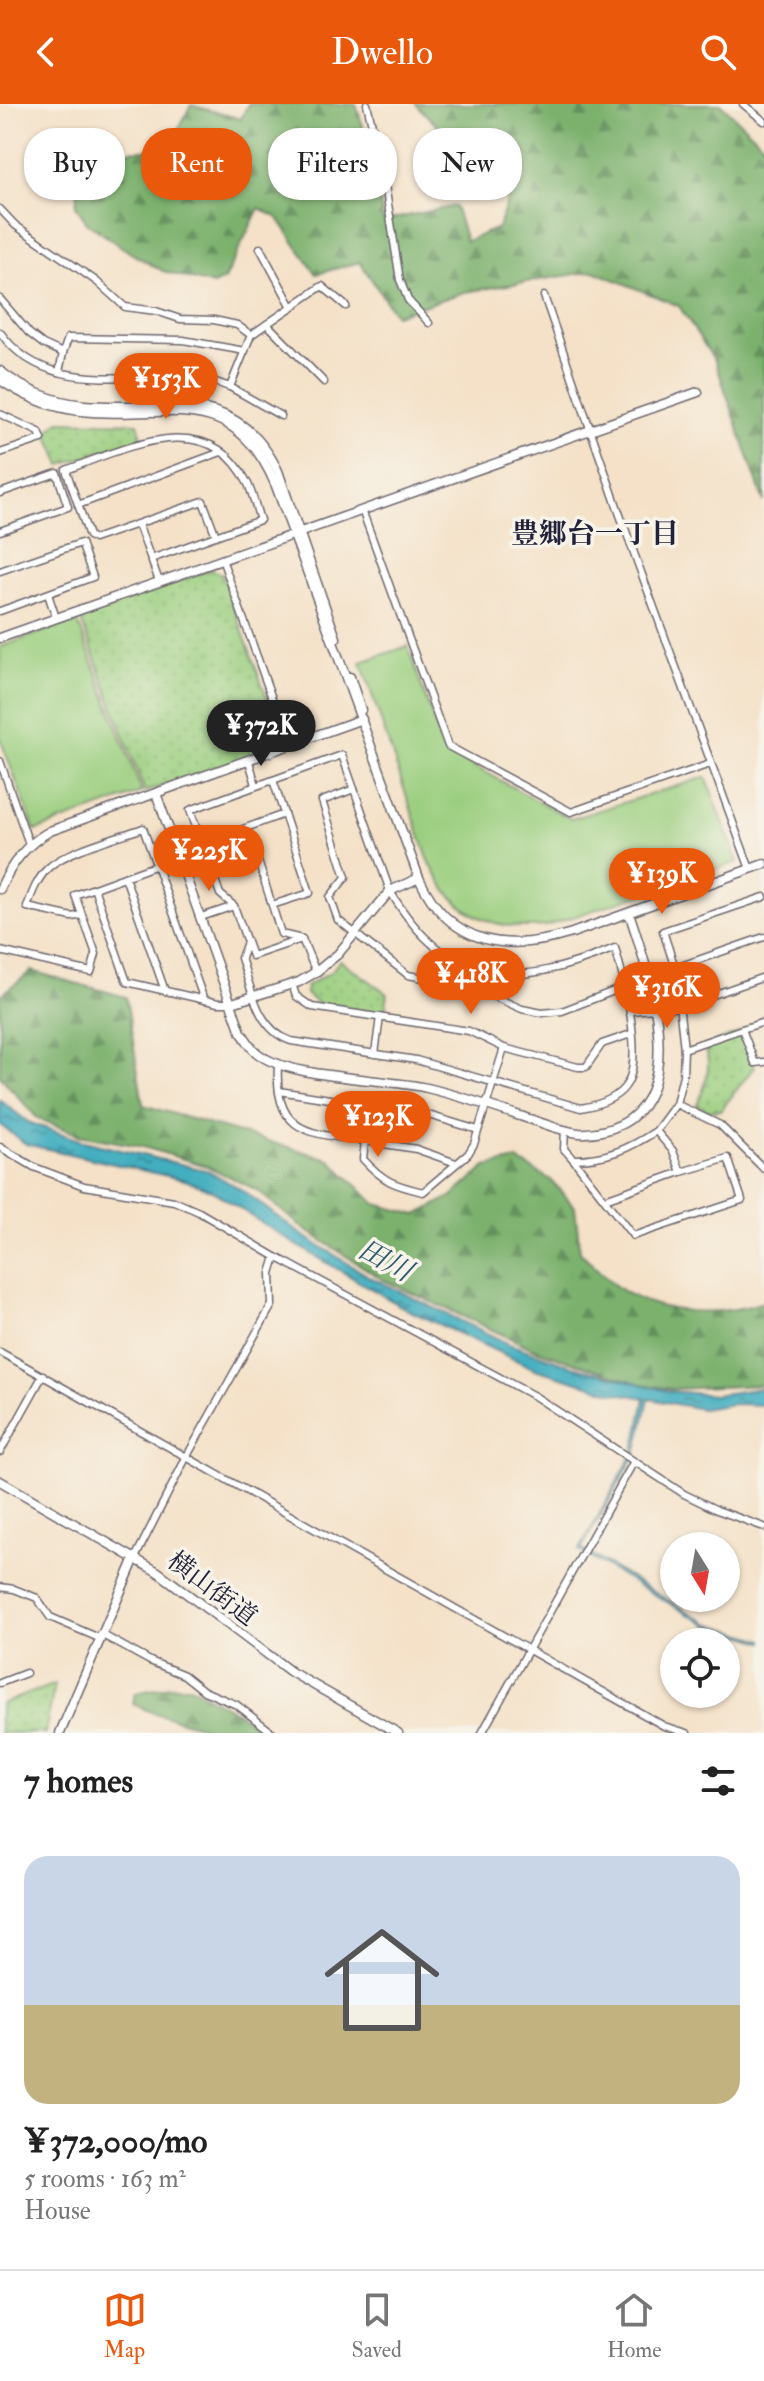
<!DOCTYPE html>
<html lang="en">
<head>
<meta charset="utf-8">
<style>
  body { margin:0; font-family:"IM FELL Double Pica","Noto Serif JP",serif; background:#f6f6f6; color:#222; height:100vh; display:flex; flex-direction:column; font-size:30px; white-space:nowrap }
  * { box-sizing:border-box; margin:0 }
  p { font-size:26px; color:#767676 }
  .icon { flex:none; width:44px; height:44px; fill:none; stroke:currentColor; stroke-width:2; stroke-linecap:round; stroke-linejoin:round }
  .map { position:relative; height:1629px; overflow:hidden }
  .details { display:flex; flex-direction:column; background:#fff; flex:1 }
  .details>* { flex:none }
  .guide { position:absolute; left:24px; top:24px; width:716px; height:72px; display:flex; gap:16px }
  .needle { width:52px; rotate:169deg }
  .buttons { position:absolute; left:660px; top:1428px; display:grid; gap:16px }
  .buttons a { display:grid; place-items:center; width:80px; height:80px; border-radius:50%; background:#fff; box-shadow:0 2px 6px #0004; font-size:40px }
  .price { position:absolute; translate:-50% -68px; padding:0 18px; border-radius:28px; background:#ea580c; color:#fff; font-size:26px; line-height:52px; filter:drop-shadow(0 2px 4px #0008) }
  .price::after { content:''; position:absolute; left:50%; top:48px; width:24px; height:18px; margin-left:-12px; background:inherit; clip-path:polygon(0 0,100% 0,50% 100%) }
  .price.selected { background:#222; color:#fff }
  ul { padding:0; list-style:none }
  li { display:grid; align-content:center; gap:16px; height:424px; padding:0 24px }
  li+li { border-top:2px solid #e0e0e0 }
  li span { display:grid; place-items:center; height:248px; border-radius:24px; color:#555 }
  li>.icon { margin-inline-start:auto }
  span .icon { width:144px; height:144px; fill:#fffc; stroke-width:1 }
  li b { font-size:34px }
  h2 { display:flex; justify-content:space-between; align-items:center; height:96px; padding:0 24px; font-size:34px }
  .pill { padding:0 28px; border-radius:32px; background:#fff; box-shadow:0 2px 6px #0004; font-size:28px; line-height:72px }
  .pill.selected { background:#ea580c; color:#fff }
  header { display:flex; justify-content:space-between; align-items:center; height:104px; padding:0 24px; background:#ea580c; color:#fff; font-size:36px; font-weight:600 }
  .tabs { display:flex; justify-content:space-around; align-items:center; height:112px; border-top:2px solid #e0e0e0; background:#fff; font-size:22px; color:#767676 }
  .tabs a { display:grid; justify-items:center; gap:4px }
  .tabs .selected { color:#ea580c }
  .map>svg:first-child { display:block }
</style>
</head>
<body>
<header><svg class="icon" aria-label="back" viewBox="0 0 24 24"><path d="M15 5l-7 7 7 7"/></svg>Dwello<svg class="icon" aria-label="search" viewBox="0 0 24 24"><circle cx="10" cy="10" r="6"/><path d="M15 15l6 6"/></svg></header>
<div class="map">
<svg width="764" height="1629" viewBox="0 0 764 1629">
  <defs>
    <pattern id="forest-firs" width="22" height="20" patternUnits="userSpaceOnUse" patternTransform="scale(2)"><rect width="22" height="20" fill="#7bb16d"/><path d="M5 1l3.5 6h-7zM16 11l3.5 6h-7z" fill="#64905b"/></pattern>
    <pattern id="park-dots" width="8" height="8" patternUnits="userSpaceOnUse" patternTransform="scale(2)"><rect width="8" height="8" fill="#9ace7e"/><path d="M2 2h.1M6 6h.1" fill="none" stroke="#84b16e" stroke-width="1.8" stroke-linecap="round"/></pattern>
    <pattern id="water-ripples" width="26" height="14" patternUnits="userSpaceOnUse" patternTransform="scale(2)"><rect width="26" height="14" fill="#42aebf"/><path d="M2 4q2-2 4 0t4 0M15 11q2-2 4 0t4 0" fill="none" stroke="#378d9c"/></pattern>
  </defs>
  <rect width="100%" height="100%" fill="#f7f3e8"/>
  <filter id="ink" filterUnits="userSpaceOnUse"><feTurbulence type="fractalNoise" baseFrequency=".0125" numOctaves="2"/><feDisplacementMap in="SourceGraphic" scale="16" xChannelSelector="R" yChannelSelector="G"/><feConvolveMatrix kernelMatrix="1 2 1 2 8 2 1 2 1" color-interpolation-filters="sRGB"/></filter>
  <filter id="wash" filterUnits="userSpaceOnUse"><feTurbulence type="fractalNoise" baseFrequency=".006" numOctaves="4" result="noise"/><feDisplacementMap in="SourceGraphic" scale="32" xChannelSelector="R" yChannelSelector="G"/><feGaussianBlur stdDeviation="1.8" result="paint"/><feColorMatrix in="noise" values="0 0 0 0 0 0 0 0 0 0 0 0 0 0 0 0 0 1.4 0 .05"/><feComposite in="paint" operator="in"/></filter>
  <g filter="url(#wash)">
    <rect width="100%" height="100%" fill="#f4e1c8"/>
    <g fill="#9ace7e" stroke="#5e785c" stroke-width="2">
      <path d="M77,516L142,688L35,727L0,634V543Z"/>
      <path d="M408,542L443,645L571,715L706,673L738,758L546,822C487,828 450,807 427,752L361,558Z"/>
    </g>
    <g fill="url(#forest-firs)" stroke="#4e6a54" stroke-width="2">
      <path d="M248,0H356L375,62L383,117L455,102L466,137L498,124L508,95L416,0H721L764,41V398L715,257L679,202L594,167L465,188L395,211L360,158L316,170L277,113L259,104L224,176L213,181L163,167L132,150L87,119L76,102C77,94 77,83 80,76C94,42 139,47 168,45L191,1L241,15Z"/>
      <path d="M31,867L126,893L143,1001L329,1055L376,1100L417,1111L451,1093L486,1063L517,1056L551,1076L575,1103L580,1148C593,1160 607,1177 623,1187C663,1211 720,1213 764,1198V1281L671,1285L641,1280L536,1246L384,1176L304,1125L255,1085L207,1062L140,1042L79,1031L37,1014L0,972V892Z"/>
      <path d="M170,1582H190L248,1615L264,1629H223L151,1608L133,1600L135,1589Z"/>
    </g>
    <g fill="url(#park-dots)" stroke="#5e785c" stroke-width="2">
      <path d="M59,317L138,319L142,334L61,361L47,328Z"/>
      <path d="M212,465L222,471L282,635L278,643L145,688L80,513Z"/>
      <path d="M340,856L388,890L384,910L318,900L306,890V882L331,868Z"/>
      <path d="M741,928L754,963L721,1006L709,1007L697,1001C706,981 712,963 705,942Z"/>
      <path d="M55,1580L45,1629H0V1600Z"/>
    </g>
    <path fill="url(#water-ripples)" stroke="#32687d" stroke-width="2" d="M0,996L28,1018L79,1036L209,1067L242,1086L301,1130L370,1173L509,1240L572,1262L668,1287L714,1291L764,1284V1301L733,1300L702,1305L649,1295L636,1350L581,1445L708,1519L764,1536V1538L707,1521L579,1447L634,1348L645,1294L612,1288L535,1265L406,1205L293,1139L211,1086L185,1076L26,1040L0,1021Z"/>
  </g>
  <g filter="url(#ink)">
    <g fill="none" stroke-linecap="round" stroke-linejoin="round">
      <defs>
        <g id="street">
          <path d="M367,0L383,68L400,176L408,196L429,219"/>
          <path d="M743,0L764,17"/>
          <path d="M0,105L15,121L96,177L125,203L156,207L180,215L214,216L237,221L251,231L230,283C223,281 214,277 206,275C139,264 48,297 0,228"/>
          <path d="M260,144L292,203"/>
          <path d="M544,192L620,411L750,765"/>
          <path d="M0,195L29,229L43,240L63,249L59,268"/>
          <path d="M267,220L324,278"/>
          <path d="M251,231L322,182L346,202"/>
          <path d="M63,249L68,234L183,236L245,247"/>
          <path d="M230,283L281,312"/>
          <path d="M184,307V274"/>
          <path d="M0,310L39,328L42,335L0,349"/>
          <path d="M0,389L57,369L68,403L0,427"/>
          <path d="M78,401L221,348"/>
          <path d="M362,406L448,642L571,708L710,660"/>
          <path d="M138,420L159,477"/>
          <path d="M151,455L260,416C256,404 253,391 248,380C210,301 126,344 66,366L89,432L94,435L203,397L216,432"/>
          <path d="M222,455L289,642"/>
          <path d="M0,467L81,439L93,473L0,507"/>
          <path d="M48,490L56,514"/>
          <path d="M0,657L29,740"/>
          <path d="M249,657L256,681"/>
          <path d="M273,676L310,789L272,801L281,830L302,835L316,868"/>
          <path d="M354,685L322,697L346,773L330,793L338,816L408,871L472,883L522,905L542,909L562,907L627,882"/>
          <path d="M125,773L165,887"/>
          <path d="M94,784L127,878L218,899H232"/>
          <path d="M272,801L258,757L243,750L235,728L284,710"/>
          <path d="M82,811L72,813L27,803C32,789 37,775 48,764C65,747 118,733 143,724L204,896"/>
          <path d="M201,813L234,802"/>
          <path d="M247,838L241,854C252,886 257,925 291,937L416,956L581,1004C599,1001 619,995 628,978C643,949 624,875 615,844C516,885 449,886 390,787L342,651L190,706L220,790L234,802L252,852L302,835"/>
          <path d="M0,847L91,868L96,850L75,791L179,753"/>
          <path d="M675,864L764,833"/>
          <path d="M292,880L296,892L312,903L469,927L504,944L578,963H586L602,940L631,930"/>
          <path d="M630,907L679,903L764,873"/>
          <path d="M742,925L764,918"/>
          <path d="M684,945L742,925L755,959L764,958"/>
          <path d="M375,950L380,913"/>
          <path d="M278,959C274,1030 307,1029 365,1037L363,1055C384,1078 394,1081 423,1088L468,1050L474,1040L504,944"/>
          <path d="M279,987L425,1010L478,1026"/>
          <path d="M676,1000L720,1021L764,1065"/>
          <path d="M372,1001L365,1037L416,1045L456,1059"/>
          <path d="M565,1026L564,1045L573,1055C606,1055 629,1045 656,1027L673,1047L681,1068L605,1095"/>
          <path d="M656,1027L676,1000L683,971L684,945L675,864L663,827L764,793"/>
          <path d="M0,1043L34,1063L84,1082L174,1097L199,1108L276,1153L536,1293L684,1390L717,1406L764,1423"/>
          <path d="M573,1055L633,1132L742,1096L728,1054L681,1068"/>
          <path d="M0,1248L664,1622L687,1629"/>
          <path d="M0,1348L43,1271"/>
          <path d="M135,1454L187,1352L272,1201L271,1169L276,1153"/>
          <path d="M0,1483L14,1485L37,1494L50,1513L99,1534"/>
          <path d="M101,1530L150,1557L184,1571L204,1587L237,1601L273,1629"/>
          <path d="M0,1579L26,1569"/>
          <path d="M482,1629L633,1359"/>
        </g>
        <g id="secondary">
          <path d="M0,267C24,286 54,298 84,301C163,308 235,278 278,367L336,534"/>
          <path d="M0,276C21,290 43,301 68,305C157,321 231,273 276,382L419,774C450,842 507,849 572,829L764,760"/>
          <path d="M0,534L698,288"/>
          <path d="M350,573L361,606"/>
          <path d="M156,689L241,928C246,934 250,943 256,948C286,975 385,974 427,984C461,992 493,1003 526,1014C543,1019 561,1027 579,1029C596,1030 616,1025 630,1015C685,975 647,861 629,809"/>
          <path d="M0,785C12,759 25,741 50,727L362,615"/>
          <path d="M232,899L299,878L316,868L338,850L390,787L419,774"/>
          <path d="M0,1377L158,1468L291,1568L398,1629"/>
          <path d="M60,1629L135,1454"/>
        </g>
      </defs>
      <use href="#street" stroke="#6c656c" stroke-width="9"/>
      <use href="#secondary" stroke="#6c656c" stroke-width="11"/>
      <use href="#street" stroke="#fff" stroke-width="6"/>
      <use href="#secondary" stroke="#fff" stroke-width="8"/>
    </g>
  </g>
  <g text-anchor="middle" dominant-baseline="central" stroke-width="7" stroke-linejoin="round" paint-order="stroke">
    <g font-size="26" fill="#22223b" stroke="#f7f3e8">
      <text transform="translate(212 1485) rotate(37)">横山街道</text>
    </g>
    <g font-size="28" font-weight="bold" fill="#22223b" stroke="#f7f3e8">
      <text x="595" y="430">豊郷台一丁目</text>
    </g>
    <g font-size="28" font-style="italic" fill="#2f5a70" stroke="#f7f3e8">
      <text transform="translate(385 1157) rotate(28)">田川</text>
    </g>
  </g>
</svg>
<div class="buttons">
<a><svg class="needle" viewBox="-14 -14 28 28"><path d="M0-13l5 13h-10z" fill="#e53935"/><path d="M0 13l5-13h-10z" fill="#767676"/></svg></a>
<a><svg class="icon" aria-label="locate" viewBox="0 0 24 24"><circle cx="12" cy="12" r="6"/><path d="M12 2v4M12 18v4M2 12h4M18 12h4"/></svg></a>
</div>
<b class="price" style="left:166px;top:317px">¥153K</b>
<b class="price selected" style="left:261px;top:664px">¥372K</b>
<b class="price" style="left:209px;top:789px">¥225K</b>
<b class="price" style="left:662px;top:812px">¥139K</b>
<b class="price" style="left:471px;top:912px">¥418K</b>
<b class="price" style="left:667px;top:926px">¥316K</b>
<b class="price" style="left:378px;top:1055px">¥123K</b>
<div class="guide">
<a class="pill">Buy</a>
<a class="pill selected">Rent</a>
<a class="pill">Filters</a>
<a class="pill">New</a>
</div>
</div>
<section class="details">
<h2>7 homes<svg class="icon" aria-label="filters" viewBox="0 0 24 24"><path d="M4 7h16M4 17h16"/><circle cx="9" cy="7" r="2"/><circle cx="15" cy="17" r="2"/></svg></h2>
<ul>
<li><span style="background:linear-gradient(#c9d6e8 60%,#c2b280 0)"><svg class="icon" aria-label="home" viewBox="0 0 24 24"><path d="M3 11l9-7 9 7M6 9v11h12V9"/></svg></span><div><b>¥372,000/mo</b><p>5 rooms · 163 m²</p><p>House</p></div></li>
</ul>
</section>
<nav class="tabs">
<a class="selected"><svg class="icon" aria-label="map" viewBox="0 0 24 24"><path d="M3 6l6-2 6 2 6-2v14l-6 2-6-2-6 2zM9 4v14M15 6v14"/></svg>Map</a>
<a><svg class="icon" aria-label="saved" viewBox="0 0 24 24"><path d="M7 4h10v16l-5-4-5 4z"/></svg>Saved</a>
<a><svg class="icon" aria-label="home" viewBox="0 0 24 24"><path d="M3 11l9-7 9 7M6 9v11h12V9"/></svg>Home</a>
</nav>
</body>
</html>
